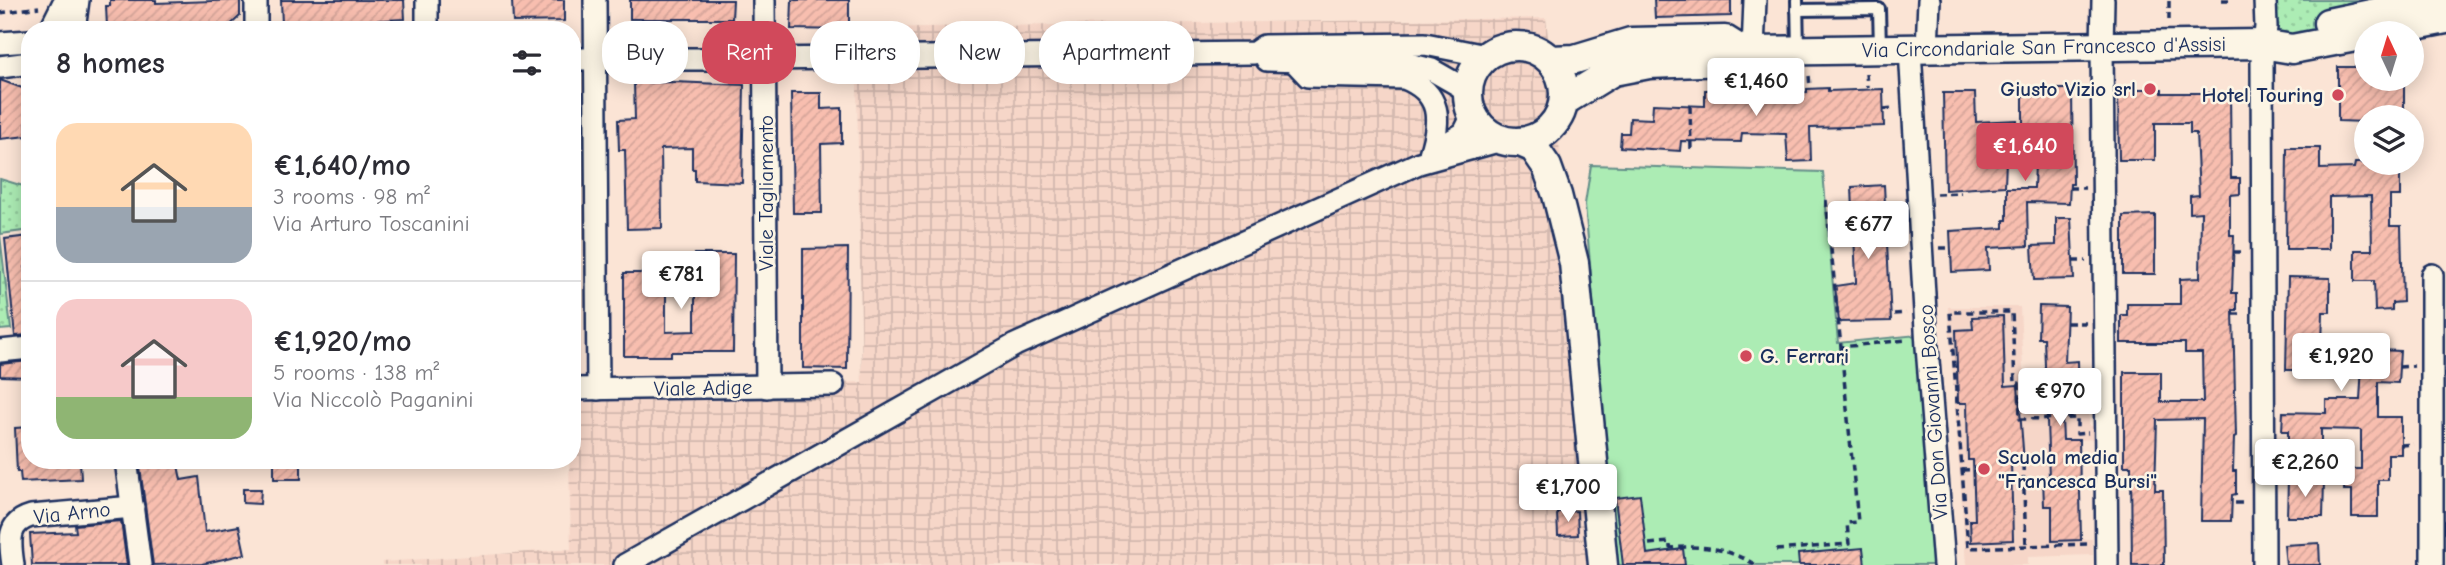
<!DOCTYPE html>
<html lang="en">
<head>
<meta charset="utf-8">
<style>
  body { margin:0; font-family:"Comic Neue",sans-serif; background:#f2f2f3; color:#2b2b33; height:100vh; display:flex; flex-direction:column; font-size:26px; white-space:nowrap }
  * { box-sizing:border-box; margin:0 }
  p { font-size:23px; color:#7c7c81 }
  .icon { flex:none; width:38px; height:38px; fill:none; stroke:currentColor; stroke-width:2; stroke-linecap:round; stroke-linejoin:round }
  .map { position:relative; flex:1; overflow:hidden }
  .details { position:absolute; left:21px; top:21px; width:560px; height:448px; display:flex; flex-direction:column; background:#fff; border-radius:28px; box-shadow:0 4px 18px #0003 }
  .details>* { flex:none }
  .banner { position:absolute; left:602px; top:21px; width:665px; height:63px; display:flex; gap:14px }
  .needle { width:46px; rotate:356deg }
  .tools { position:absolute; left:2354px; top:21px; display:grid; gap:14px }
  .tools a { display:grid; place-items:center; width:70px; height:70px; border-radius:50%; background:#fff; box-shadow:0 4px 18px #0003; font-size:35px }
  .price { position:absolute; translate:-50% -60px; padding:0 16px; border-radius:7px; background:#fff; color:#222; font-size:23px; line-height:46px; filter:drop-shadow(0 2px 4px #0008) }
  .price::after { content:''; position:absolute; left:50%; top:42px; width:21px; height:16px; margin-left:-10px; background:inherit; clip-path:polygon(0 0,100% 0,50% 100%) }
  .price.active { background:#d1495b; color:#fff }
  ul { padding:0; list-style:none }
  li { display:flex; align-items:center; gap:21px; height:175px; padding:0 35px }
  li+li { border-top:2px solid #e1e1e2 }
  li span { display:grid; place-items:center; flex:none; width:196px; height:140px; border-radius:21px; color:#555 }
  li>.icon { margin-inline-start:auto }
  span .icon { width:84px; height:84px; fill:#fffc; stroke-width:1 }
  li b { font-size:30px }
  h2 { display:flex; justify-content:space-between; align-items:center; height:84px; padding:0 35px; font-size:30px }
  .pill { padding:0 24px; border-radius:28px; background:#fff; box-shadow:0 4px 18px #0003; font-size:24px; line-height:63px }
  .pill.active { background:#d1495b; color:#fff }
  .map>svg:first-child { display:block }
</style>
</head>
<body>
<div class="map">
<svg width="2446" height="565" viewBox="0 0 2446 565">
  <defs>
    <pattern id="industrial-grid" width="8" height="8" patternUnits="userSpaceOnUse" patternTransform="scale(1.75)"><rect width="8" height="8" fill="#f6d6c8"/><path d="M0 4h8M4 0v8" fill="none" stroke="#d2b8ae"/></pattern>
    <pattern id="green-dots" width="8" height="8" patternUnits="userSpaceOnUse" patternTransform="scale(1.75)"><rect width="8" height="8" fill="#acecb4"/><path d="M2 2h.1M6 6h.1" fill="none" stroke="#93cb9d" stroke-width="1.8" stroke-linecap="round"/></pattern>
    <pattern id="building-hatch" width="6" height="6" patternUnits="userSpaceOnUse" patternTransform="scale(1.75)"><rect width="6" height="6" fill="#f8beaf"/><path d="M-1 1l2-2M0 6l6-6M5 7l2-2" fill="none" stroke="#d4a499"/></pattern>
  </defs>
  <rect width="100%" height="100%" fill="#fbe4d5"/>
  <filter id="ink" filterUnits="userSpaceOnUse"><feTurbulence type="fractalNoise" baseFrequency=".0143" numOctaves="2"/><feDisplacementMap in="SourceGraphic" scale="14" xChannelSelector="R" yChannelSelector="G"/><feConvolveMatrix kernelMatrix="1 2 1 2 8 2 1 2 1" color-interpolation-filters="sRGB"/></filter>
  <g filter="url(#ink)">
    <path fill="#f6d6c8" d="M1948,307H2020L2025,410L2089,412V426H2094V439L2079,440L2081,539H2092L2093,555L2028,557V565H1966Z"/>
    <path fill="url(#industrial-grid)" d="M1546,18L1603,565H382V562L571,549L569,460H572V392L862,382L856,28Z"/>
    <g fill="url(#green-dots)" stroke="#648e89" stroke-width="2">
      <path d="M2266,0H2446V9L2266,42Z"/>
      <path d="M0,179L30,188V230L0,234Z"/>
      <path d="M0,235L11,329L0,330Z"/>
    </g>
    <path fill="#acecb4" stroke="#648e89" stroke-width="2" d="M1591,165L1823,172L1838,343L1917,335L1937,565H1605L1599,370L1585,204Z"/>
    <g fill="url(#building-hatch)" stroke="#1b2f5e" stroke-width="2">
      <path d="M110,0H156V3L240,0V16L225,30H183V26L107,27L106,6H110Z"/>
      <path d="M281,0H404L405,19L282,25Z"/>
      <path d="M512,0H564V21L513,22Z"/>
      <path d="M630,0H733L732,19H630Z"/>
      <path d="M792,0H849V30L791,29Z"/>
      <path d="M1654,0H1731V16L1655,18Z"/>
      <path d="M2338,67H2366V79H2404V117H2366V122L2338,121Z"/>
      <path d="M0,80L25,89L27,136L0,139Z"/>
      <path d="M674,82L744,85L742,183L695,181V169H692V148L661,149L662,228L627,229L625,150H619L618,120L635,119L634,83Z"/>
      <path d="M1726,85H1762V93L1807,92V89L1828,88V91L1883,89L1884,126L1810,128L1811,161L1788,162L1786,134L1742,133L1741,142L1681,141L1680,151L1620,147L1621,133H1629L1630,118L1652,119L1653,104L1705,106V90H1726Z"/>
      <path d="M2023,89H2072L2073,184H2070L2069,203L2027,202L2028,246L1988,248L1989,270L1952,272L1950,231L2004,228V220H2007V188H2034L2035,163H2056V129H2023Z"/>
      <path d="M2118,89H2162V93H2230L2231,178H2240V194L2230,195V235H2234L2232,293H2237V310H2233L2236,436L2234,437L2233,471H2236V494L2232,495L2231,521H2201L2203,419L2157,420L2155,490H2163L2164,565H2132L2131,466H2124V372H2161V402H2203L2202,353H2185V343H2121V315H2127V304H2180V279L2200,278L2201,212L2190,213V196L2199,195L2196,133H2190V123H2155V160H2119Z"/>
      <path d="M791,93H821V109L842,108V143L821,144L822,213H793Z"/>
      <path d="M1943,93H1975L1976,122L2017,120V159L2006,160L2005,186L1945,190Z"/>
      <path d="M2287,148H2320V169L2354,168L2355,163H2400V196H2390V226H2401L2403,302L2392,303V310L2375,311L2374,281H2355V250H2372L2371,196L2329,197V249H2286Z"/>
      <path d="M1884,185L1891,321L1839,322L1835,286L1856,283V280L1852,187Z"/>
      <path d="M2155,215V274H2123V216Z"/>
      <path d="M2056,218H2071L2074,279L2034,280L2032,246L2056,245Z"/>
      <path d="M30,236V266L25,267L30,300V335L15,336L5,239Z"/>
      <path d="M848,248L847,369L803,368V249Z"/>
      <path d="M695,254H734L733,352H671V356H624V273H666V332L695,331Z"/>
      <path d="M2288,277L2330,278V312H2323L2322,346H2357V349L2400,351L2398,383L2378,382V417H2401V454H2388V480H2378V517H2352V490H2344L2345,469H2361V430L2321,429V448H2288V431H2282L2283,412L2326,413V400H2360L2362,365L2322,364V370H2286Z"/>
      <path d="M2039,306L2067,307L2065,362L2078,361L2079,397L2061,398L2063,440H2079L2081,540L2052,541V506H2044L2043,477H2049L2044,338H2038Z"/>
      <path d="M2003,316L2005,386L2018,385L2024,462H2011L2013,540L1971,542L1970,520H1975L1973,460H1968L1967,403H1958L1956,330L1973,329L1972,317Z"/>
      <path d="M30,361V377L0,376V364Z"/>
      <path d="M30,427V460H80L81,479L21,482L20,472H17L15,428Z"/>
      <path d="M139,460H177L181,480L199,477L205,532L239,526L245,554L202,564L153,565Z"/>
      <rect x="274" y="460" width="27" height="19"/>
      <path d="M2288,480L2324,481L2323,517H2287Z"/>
      <path d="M243,489H261L260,504L243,503Z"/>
      <path d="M1640,495L1647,554L1683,549L1685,565H1623L1615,498Z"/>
      <path d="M1577,511L1578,535L1558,536L1557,512Z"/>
      <path d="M121,521L127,565H32L30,534L76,532L75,525Z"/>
      <path d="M2319,543L2320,565H2286L2284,545Z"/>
      <path d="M1863,548L1865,565H1799L1798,554Z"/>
    </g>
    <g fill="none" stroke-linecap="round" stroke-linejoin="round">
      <defs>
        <g id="lane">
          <path d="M1797,0L1798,50"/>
          <path d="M1797,10L1879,9L1880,47"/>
        </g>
        <g id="street">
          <path d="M256,0V30"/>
          <path d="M427,0V30"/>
          <path d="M595,0L598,389"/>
          <path d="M764,0L767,387"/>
          <path d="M2103,0L2102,47L2107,565"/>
          <path d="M50,30L65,0"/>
          <path d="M74,30L78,0"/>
          <path d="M0,43L30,41"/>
          <path d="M1910,49L1927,347L1944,565"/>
          <path d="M1927,49L1929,0"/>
          <path d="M1753,51L1755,0"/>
          <path d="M572,59H765L1254,53L1264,46L1425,44L1486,56"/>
          <path d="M1267,60L1408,64L1432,70L1460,86L1468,95"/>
          <path d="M1293,60L1308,76L1404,78C1442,93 1441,120 1430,154"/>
          <path d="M0,67L30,63"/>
          <path d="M1431,153L1464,133L1473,115"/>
          <path d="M2432,275V565"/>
          <path d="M0,351L30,348"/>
          <path d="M572,389L833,385"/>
          <path d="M126,460L140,565"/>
          <path d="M13,565C10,543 6,523 31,516L133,507"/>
          <path d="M625,565L1015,345L1419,163L1502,140"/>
          <path d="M2264,565L2262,61L2266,27L2265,0"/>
        </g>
        <g id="secondary">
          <path d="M2328,23L2438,0"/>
          <path d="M2395,29L2446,19"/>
          <circle cx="1516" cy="94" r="48"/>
          <path d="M1551,60L1575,59L1631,42L1725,40L1741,50L1753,51L2262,44L2292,49L2366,35"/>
          <path d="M1564,101L1613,71L1649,64L1726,61L1741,50"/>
          <path d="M1520,142L1534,148L1547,167L1557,195L1574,263L1603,565"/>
        </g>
      </defs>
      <use href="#lane" stroke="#1b2f5e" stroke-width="16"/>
      <use href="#street" stroke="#1b2f5e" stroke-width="26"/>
      <use href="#secondary" stroke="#1b2f5e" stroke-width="33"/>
      <g stroke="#1b2f5e" stroke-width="3.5" stroke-dasharray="7 5" stroke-linecap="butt">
        <path d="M2222,0H2229"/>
        <path d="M2169,1V22"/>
        <path d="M0,13L39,7"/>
        <path d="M1866,73L1867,87"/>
        <path d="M1809,76L1810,87"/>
        <path d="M1690,106L1691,151"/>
        <path d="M1884,109L1895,108"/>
        <path d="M2069,188H2085"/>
        <path d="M1936,194L1961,193"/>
        <path d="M1826,200L1841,347L1907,340"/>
        <path d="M1888,208L1900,207"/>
        <path d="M1940,248H1948"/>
        <path d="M2234,252H2245"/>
        <path d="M2073,261H2086"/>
        <path d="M1894,314L1906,313"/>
        <path d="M2233,314H2245"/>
        <path d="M2067,323H2086"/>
        <path d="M2399,367L2414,366"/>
        <path d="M2401,445L2413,444"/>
        <path d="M2023,464L2026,546"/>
        <path d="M1962,470L1984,469"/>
        <path d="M2235,503H2245"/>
        <path d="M1649,544L1670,542V548C1703,545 1727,548 1756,565"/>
        <path d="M2087,544L1968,548L1950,312H2012L2015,383H2019L2020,419L2077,418V434L2088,433"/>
        <path d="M1776,550L1849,544L1847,523L1858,522L1841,347"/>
      </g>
      <use href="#lane" stroke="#fcf5e5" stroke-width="10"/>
      <use href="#street" stroke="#fcf5e5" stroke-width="21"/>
      <use href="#secondary" stroke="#fcf5e5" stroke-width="28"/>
    </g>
  </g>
  <g fill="#d1495b" stroke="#fcf5e5" stroke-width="2.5">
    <circle cx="2150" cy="89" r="7"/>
    <circle cx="2338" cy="95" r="7"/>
    <circle cx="1746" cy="356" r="7"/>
    <circle cx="1984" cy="469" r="7"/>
  </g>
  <g text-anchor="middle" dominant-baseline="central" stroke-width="5" stroke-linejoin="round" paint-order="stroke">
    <g font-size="21" fill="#1b2f5e" stroke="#fcf5e5">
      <text transform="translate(2044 47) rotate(-1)">Via Circondariale San Francesco d'Assisi</text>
      <text transform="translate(766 193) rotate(-90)">Viale Tagliamento</text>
      <text transform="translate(703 388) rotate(-1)">Viale Adige</text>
      <text transform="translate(1933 412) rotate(-94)">Via Don Giovanni Bosco</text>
      <text transform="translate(72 513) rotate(-6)">Via Arno</text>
    </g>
    <g font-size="21" font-weight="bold" fill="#1b2f5e" stroke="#fcf5e5" text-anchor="end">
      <text x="2136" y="89">Giusto Vizio srl</text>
      <text x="2324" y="95">Hotel Touring</text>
      <text x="1760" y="356" text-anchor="start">G. Ferrari</text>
      <text x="1998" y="457" text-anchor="start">Scuola media<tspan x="1998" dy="24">"Francesca Bursi"</tspan></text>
    </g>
  </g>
</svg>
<div class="tools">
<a><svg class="needle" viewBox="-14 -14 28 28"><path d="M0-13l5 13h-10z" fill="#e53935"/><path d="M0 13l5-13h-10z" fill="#7c7c81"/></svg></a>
<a><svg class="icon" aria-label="layers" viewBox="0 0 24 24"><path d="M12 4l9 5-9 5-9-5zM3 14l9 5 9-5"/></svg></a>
</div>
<b class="price" style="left:1756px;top:118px">€1,460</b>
<b class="price active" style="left:2025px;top:183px">€1,640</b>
<b class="price" style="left:1868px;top:261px">€677</b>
<b class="price" style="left:681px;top:311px">€781</b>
<b class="price" style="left:2341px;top:393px">€1,920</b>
<b class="price" style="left:2060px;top:428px">€970</b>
<b class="price" style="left:2305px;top:499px">€2,260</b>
<b class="price" style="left:1568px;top:524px">€1,700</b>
<div class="banner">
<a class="pill">Buy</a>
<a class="pill active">Rent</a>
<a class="pill">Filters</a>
<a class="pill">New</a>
<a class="pill">Apartment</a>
</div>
<section class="details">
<h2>8 homes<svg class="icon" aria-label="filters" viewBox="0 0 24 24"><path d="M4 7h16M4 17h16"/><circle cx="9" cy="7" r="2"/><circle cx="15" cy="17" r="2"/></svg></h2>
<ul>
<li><span style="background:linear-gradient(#ffd9b3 60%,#9aa5b1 0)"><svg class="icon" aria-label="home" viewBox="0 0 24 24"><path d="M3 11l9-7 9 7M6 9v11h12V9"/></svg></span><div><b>€1,640/mo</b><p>3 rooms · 98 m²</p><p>Via Arturo Toscanini</p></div></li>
<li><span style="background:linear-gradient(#f6c9c9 70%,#8fb573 0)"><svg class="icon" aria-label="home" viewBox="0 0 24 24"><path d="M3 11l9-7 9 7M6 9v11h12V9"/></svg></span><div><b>€1,920/mo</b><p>5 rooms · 138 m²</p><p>Via Niccolò Paganini</p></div></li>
</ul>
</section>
</div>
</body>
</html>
